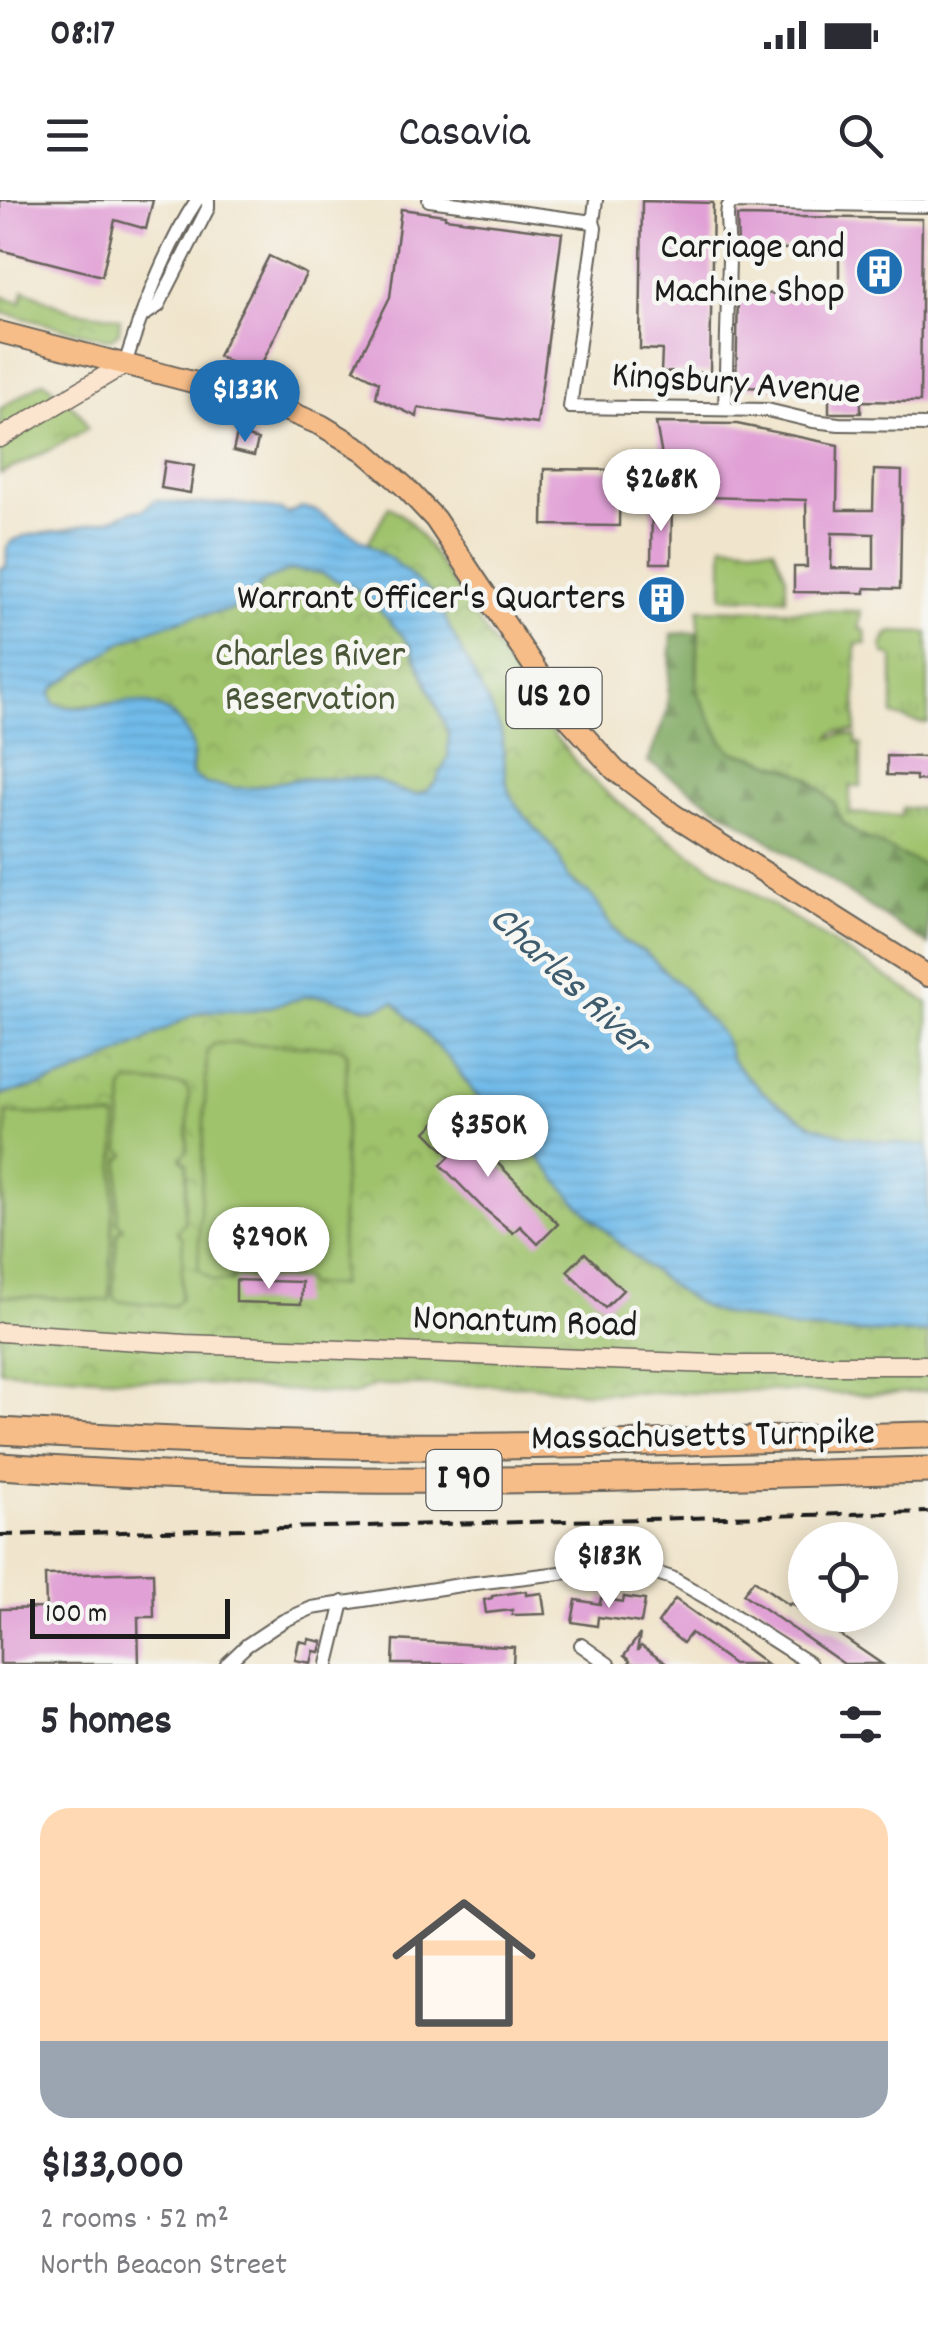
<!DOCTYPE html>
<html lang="en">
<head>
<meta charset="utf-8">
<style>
  body { margin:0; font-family:Dekko,sans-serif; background:#f2f2f3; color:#2b2b33; height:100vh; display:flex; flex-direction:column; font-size:38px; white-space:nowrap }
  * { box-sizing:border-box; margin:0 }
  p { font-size:32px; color:#7c7c81 }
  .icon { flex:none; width:55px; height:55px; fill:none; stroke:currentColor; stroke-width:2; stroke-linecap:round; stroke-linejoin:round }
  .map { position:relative; height:1464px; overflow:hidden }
  .side { display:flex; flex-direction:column; background:#fff; flex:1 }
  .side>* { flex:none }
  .controls { position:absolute; left:788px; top:1322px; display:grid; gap:20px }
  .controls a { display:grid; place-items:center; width:110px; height:110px; border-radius:50%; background:#fff; box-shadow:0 5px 25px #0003; font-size:50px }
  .scale { position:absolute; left:30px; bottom:25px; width:200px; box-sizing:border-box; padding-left:10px; border:5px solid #1c1c1c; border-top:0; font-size:28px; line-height:35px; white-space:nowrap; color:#1c1c1c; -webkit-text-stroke:8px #f6f6f2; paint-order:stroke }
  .price { position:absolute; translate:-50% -85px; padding:0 22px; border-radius:35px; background:#fff; color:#222; font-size:32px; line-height:65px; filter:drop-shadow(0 2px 5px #0008) }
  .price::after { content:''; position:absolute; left:50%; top:60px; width:30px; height:22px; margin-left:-15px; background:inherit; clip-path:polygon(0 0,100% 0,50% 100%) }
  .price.current { background:#1f6fb2; color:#fff }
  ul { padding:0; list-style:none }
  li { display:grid; align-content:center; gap:20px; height:530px; padding:0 40px }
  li+li { border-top:2px solid #e1e1e2 }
  li span { display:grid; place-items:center; height:310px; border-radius:30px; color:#555 }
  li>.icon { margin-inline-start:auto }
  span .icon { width:180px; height:180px; fill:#fffc; stroke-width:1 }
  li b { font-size:42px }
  h2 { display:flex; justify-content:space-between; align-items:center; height:120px; padding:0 40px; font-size:42px }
  .status { display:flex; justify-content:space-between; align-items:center; height:70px; padding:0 50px; background:#fff; direction:ltr }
  .status svg { height:28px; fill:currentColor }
  header { display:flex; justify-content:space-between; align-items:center; height:130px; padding:0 40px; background:#fff; font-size:45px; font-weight:600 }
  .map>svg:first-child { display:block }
</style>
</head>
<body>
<div class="status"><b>08:17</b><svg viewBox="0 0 49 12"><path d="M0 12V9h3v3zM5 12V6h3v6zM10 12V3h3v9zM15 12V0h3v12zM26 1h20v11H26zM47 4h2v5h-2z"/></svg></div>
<header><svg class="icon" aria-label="menu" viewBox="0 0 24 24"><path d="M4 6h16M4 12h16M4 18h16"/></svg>Casavia<svg class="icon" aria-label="search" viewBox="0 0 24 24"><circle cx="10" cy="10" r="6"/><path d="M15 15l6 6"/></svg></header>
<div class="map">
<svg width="928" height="1464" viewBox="0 0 928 1464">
  <defs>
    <pattern id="grass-tufts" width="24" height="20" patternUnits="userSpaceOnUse" patternTransform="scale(2.5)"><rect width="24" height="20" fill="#9fc26c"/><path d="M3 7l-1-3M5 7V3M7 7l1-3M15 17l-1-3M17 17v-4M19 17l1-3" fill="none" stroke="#88a65d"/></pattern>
    <pattern id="forest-firs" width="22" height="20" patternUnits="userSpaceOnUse" patternTransform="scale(2.5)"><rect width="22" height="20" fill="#7fa860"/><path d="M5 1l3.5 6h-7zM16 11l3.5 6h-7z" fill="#67884e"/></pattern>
    <pattern id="park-crowns" width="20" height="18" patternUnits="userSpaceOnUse" patternTransform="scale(2.5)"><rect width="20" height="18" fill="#9fc26c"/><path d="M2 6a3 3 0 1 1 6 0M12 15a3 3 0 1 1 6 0" fill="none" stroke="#88a65d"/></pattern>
    <pattern id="water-rules" width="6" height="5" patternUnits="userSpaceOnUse" patternTransform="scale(2.5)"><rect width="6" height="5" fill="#71bbea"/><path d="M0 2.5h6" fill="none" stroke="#61a0c8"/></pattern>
  </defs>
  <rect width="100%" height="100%" fill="#f6f6f2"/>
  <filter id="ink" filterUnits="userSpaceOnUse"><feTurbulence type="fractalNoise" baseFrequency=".01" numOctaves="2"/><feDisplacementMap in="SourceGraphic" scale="20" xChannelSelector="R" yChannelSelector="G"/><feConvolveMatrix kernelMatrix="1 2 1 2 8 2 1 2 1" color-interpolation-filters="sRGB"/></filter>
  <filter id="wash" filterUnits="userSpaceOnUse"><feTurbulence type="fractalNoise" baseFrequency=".0048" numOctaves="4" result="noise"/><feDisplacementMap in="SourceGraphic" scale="40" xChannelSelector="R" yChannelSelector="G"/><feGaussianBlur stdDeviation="2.25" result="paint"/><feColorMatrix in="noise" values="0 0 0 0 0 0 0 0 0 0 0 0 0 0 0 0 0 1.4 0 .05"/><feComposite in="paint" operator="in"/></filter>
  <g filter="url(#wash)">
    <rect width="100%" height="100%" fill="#f0e5cc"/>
    <g fill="url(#grass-tufts)" stroke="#5e6f44" stroke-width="2.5">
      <path d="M699,409L861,411L859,429L865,430L866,444H856V532L838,531L832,534L831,538L842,534L856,536V544H861V586H850V613L901,616L902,608H928V668L856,633L843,623L834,603L810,579L797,572L756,557L733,552L723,542L697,492Z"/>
      <path d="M892,432L928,433V523C917,524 904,518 893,515V457L884,453L882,446L886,435Z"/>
    </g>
    <path fill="url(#forest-firs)" stroke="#4e623e" stroke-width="2.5" d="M698,432L697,492L723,542L733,552L752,556L797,572L810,579L834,603L843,623L856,633L928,668V745L648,562L667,512L672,434Z"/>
    <g fill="url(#park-crowns)" stroke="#5e6f44" stroke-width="2.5">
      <path d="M24,90C41,95 54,106 71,110C87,115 106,112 120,119L119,132L111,139H106L0,112V96L21,102Z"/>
      <path d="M44,181L80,213L88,228L52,249L0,274V209Z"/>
      <path d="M389,306L409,321L428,346L553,534L586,574L616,601L688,652L928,803V945H907L846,936L812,925L771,899L747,877L731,859L725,839L719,831L698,809L686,791L645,752L625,742L608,722L599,705L567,676L557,653L520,610L509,592L506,579L501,531L491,508L449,427L438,399L368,343Z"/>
      <path d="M723,344L774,348L786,376V398L723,397Z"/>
      <path d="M291,370L321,373L364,393L402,435L411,447L449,534L448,557L436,582L428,590L416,595L401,591L374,580L353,578L296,579L250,588H235L206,584L192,575C191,567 194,560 193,552C185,519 171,510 139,506C126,505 113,502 100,504C84,506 68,510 54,503L51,495L54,488L123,442L155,428L198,415L231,410L243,405L265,380Z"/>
      <path d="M308,796L329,797L367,808H377L394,802L450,860L476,895L522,937L575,1001L623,1047L677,1091L711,1111L792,1128L841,1132L928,1133V1191L871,1195L756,1190L714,1193L582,1192L530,1185H375L353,1195L0,1170V895L44,885L75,874L131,848L192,815L221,810L254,811Z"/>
    </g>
    <g fill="#9fc26c" stroke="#5e6f44" stroke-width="2.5">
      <path d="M216,843L339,847L347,853L340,1085H306V1079L233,1076L232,1081H213L198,1069L207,850Z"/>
      <path d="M129,882L183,885L189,892L187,951L181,958L187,964L184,1023L177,1031L183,1038L181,1098L174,1106L118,1101L113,1096L117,1033L123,1028L117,1021L120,960L126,955L120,950L123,888Z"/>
      <path d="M7,913L117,918L109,1101L0,1096Z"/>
    </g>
    <path fill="url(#water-rules)" stroke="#466c83" stroke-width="2.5" fill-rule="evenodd" d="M155,300L191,304L232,303L281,310L287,314L302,307L317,311L391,359L438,399L449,427L491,508L501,531L506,580L509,592L520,610L557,653L567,676L576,686L588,692L599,705L608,722L624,742L645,752L686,791L698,809L719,830L725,839L731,859L747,877L771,899L812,925L846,936L907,945H928V1133L841,1132L792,1128L711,1111L677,1091L623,1047L575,1001L522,937L476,895L450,860L394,802L377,808H367L329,797L308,796L254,811H205L192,815L131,848L75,874L44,885L0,895V368L6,367L7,347L12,341L24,336L61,331L112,319L132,311L143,310ZM291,370L321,373L364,393L402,435L411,447L449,534L448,557L436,582L428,590L416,595L401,591L374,580L353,578L296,579L250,588H235L206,584L192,575C191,564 195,555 192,544C186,528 177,516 162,509C123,490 84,518 54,503L51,495L54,488L123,442L155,428L198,415L231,410L243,405L265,380Z"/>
    <g id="blocks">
      <g fill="#e1a1d6" fill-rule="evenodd">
        <path d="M0,0H153L146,29L115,20L102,76L0,50Z"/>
        <path d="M642,1L713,3L710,173L661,172L662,150L640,149Z"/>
        <path d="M401,9L445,15V18L562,33L537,224L418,208L417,217L376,198L379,182L354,169L390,97Z"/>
        <path d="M737,16L922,19L920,202L861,201V213H829V189L736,187L738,93L839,95V50L738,48Z"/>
        <path d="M269,56L306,74L256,175L218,156Z"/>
        <path d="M656,223L737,224L838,245L837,310H873L874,270L902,271L900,389L865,388V393L794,392V367H807L806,300L669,296ZM832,333L874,334V369L831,368Z"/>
        <path d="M237,234L258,240L254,256L233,251Z"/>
        <path d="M165,261L194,266L190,293L161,288Z"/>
        <path d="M544,269L620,270L619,326L543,325Z"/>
        <path d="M652,306H672L671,363H651Z"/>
        <rect x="650" y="387" width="21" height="25"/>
        <path d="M887,556L928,557V581L916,580V576L887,575Z"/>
        <path d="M452,906L466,920L460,925L558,1024L538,1044L520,1026L513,1033L482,1007L441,965L450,956L426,932Z"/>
        <path d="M585,1053L623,1090L605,1108L567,1071Z"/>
        <path d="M236,1080L302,1082L301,1104L236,1102Z"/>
        <path d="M153,1372L154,1417H138L139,1464H0V1409L46,1408L45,1375Z"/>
        <path d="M754,1380L789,1405L791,1403L805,1415L827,1429L828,1427L882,1464H844L743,1394Z"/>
        <path d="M526,1391V1395L542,1393L545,1414L512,1415V1410L486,1413L484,1400L492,1398V1396Z"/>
        <path d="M624,1397L645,1400L641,1423L598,1417L597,1426L572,1422L576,1400L600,1404L601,1398L623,1402Z"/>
        <path d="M675,1399L713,1426L714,1425L767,1464H733L691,1433L683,1443L658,1423Z"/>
        <path d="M640,1434L637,1451L641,1446L667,1464H628L630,1461L624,1456Z"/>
        <path d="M309,1439L323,1442L320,1452L314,1451L311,1463L295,1460L299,1441L308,1443Z"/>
        <path d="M394,1440L514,1447L513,1464H393Z"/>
      </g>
    </g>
  </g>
  <g filter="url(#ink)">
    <use href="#blocks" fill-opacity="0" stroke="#66625a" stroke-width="2.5"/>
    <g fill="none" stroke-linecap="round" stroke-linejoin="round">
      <defs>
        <g id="street">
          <path d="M429,0L593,22"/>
          <path d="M596,0L593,22L595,28L570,207L767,210L813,221L839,224L928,225"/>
          <path d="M144,115L158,106L208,8V0"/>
          <path d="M125,164C142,111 166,46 197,0"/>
          <path d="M725,209L729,59L727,16L728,7L732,2L928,6"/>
          <path d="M581,1445L608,1464"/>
          <path d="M227,1464L247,1445L283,1421L312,1408L467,1384L602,1368L647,1370L672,1378L707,1398L810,1464"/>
          <path d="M328,1464L343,1402"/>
        </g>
        <g id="secondary">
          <path d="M0,238L125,164"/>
          <path d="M0,1132L185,1144L739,1165H928"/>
        </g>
        <path id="primary" d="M0,132L258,199L321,225L364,251L404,286L435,319L569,519L615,570L674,615L928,776"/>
        <g id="highway">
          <path d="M0,1231C129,1239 258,1244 388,1246C568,1248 748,1239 928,1235"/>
          <path d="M0,1266C116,1274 233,1279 350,1280C543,1282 735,1275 928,1270"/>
        </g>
      </defs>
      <use href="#street" stroke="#66625a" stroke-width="16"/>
      <use href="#secondary" stroke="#66625a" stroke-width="21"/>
      <use href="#primary" stroke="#66625a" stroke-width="24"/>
      <use href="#highway" stroke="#66625a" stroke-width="29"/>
      <use href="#street" stroke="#fff" stroke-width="12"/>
      <use href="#secondary" stroke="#fce5cf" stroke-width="18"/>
      <use href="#primary" stroke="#f7bd88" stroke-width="20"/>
      <use href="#highway" stroke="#f7bd88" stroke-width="25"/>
      <path stroke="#1c1c1c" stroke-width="4" stroke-dasharray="15 8" stroke-linecap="butt" d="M0,1335L928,1312"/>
    </g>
  </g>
  <defs>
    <symbol id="building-disc" viewBox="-11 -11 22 22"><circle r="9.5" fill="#1f6fb2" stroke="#f6f6f2"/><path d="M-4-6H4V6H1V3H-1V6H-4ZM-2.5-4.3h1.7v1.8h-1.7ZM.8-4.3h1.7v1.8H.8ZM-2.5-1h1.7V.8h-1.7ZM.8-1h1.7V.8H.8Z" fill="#fff"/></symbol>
  </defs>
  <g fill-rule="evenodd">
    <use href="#building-disc" x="852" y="44" width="55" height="55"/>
    <use href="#building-disc" x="634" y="372" width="55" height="55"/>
  </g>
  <g text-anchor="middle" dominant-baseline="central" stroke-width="9" stroke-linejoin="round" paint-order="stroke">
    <g fill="#f6f6f2" stroke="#5d5d5c" stroke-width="2.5">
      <rect x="506.5" y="468" width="95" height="60" rx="8"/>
      <rect x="426.5" y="1250" width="75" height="60" rx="8"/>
    </g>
    <g font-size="35" font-weight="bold" fill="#1c1c1c">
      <text x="554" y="498">US 20</text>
      <text x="464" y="1280">I 90</text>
    </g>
    <g font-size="38" fill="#1c1c1c" stroke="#f6f6f2" text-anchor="end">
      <text x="845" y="49">Carriage and<tspan x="845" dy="44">Machine Shop</tspan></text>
      <text x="626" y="400">Warrant Officer's Quarters</text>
    </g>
    <g font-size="38" fill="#1c1c1c" stroke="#f6f6f2">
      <text transform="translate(736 186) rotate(4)">Kingsbury Avenue</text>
      <text transform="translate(525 1124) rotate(2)">Nonantum Road</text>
      <text transform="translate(703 1238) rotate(-1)">Massachusetts Turnpike</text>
    </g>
    <g font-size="38" fill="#4a5638" stroke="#f6f6f2">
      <text x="310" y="457">Charles River<tspan x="310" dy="44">Reservation</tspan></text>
    </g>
    <g font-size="40" font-style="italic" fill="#3e5c6e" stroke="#f6f6f2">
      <text transform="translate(567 783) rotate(43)">Charles River</text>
    </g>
  </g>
</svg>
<div class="controls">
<a><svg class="icon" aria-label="locate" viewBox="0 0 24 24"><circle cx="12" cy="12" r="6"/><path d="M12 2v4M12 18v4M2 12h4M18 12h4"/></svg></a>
</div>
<div class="scale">100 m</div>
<b class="price current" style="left:245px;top:245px">$133K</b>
<b class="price" style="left:661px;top:334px">$268K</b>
<b class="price" style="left:488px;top:980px">$350K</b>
<b class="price" style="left:269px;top:1092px">$290K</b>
<b class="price" style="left:609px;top:1411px">$183K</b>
</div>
<section class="side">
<h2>5 homes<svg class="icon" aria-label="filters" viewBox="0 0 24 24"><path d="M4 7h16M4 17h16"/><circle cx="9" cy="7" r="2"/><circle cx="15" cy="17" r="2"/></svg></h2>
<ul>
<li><span style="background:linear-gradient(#ffd9b3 75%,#9aa5b1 0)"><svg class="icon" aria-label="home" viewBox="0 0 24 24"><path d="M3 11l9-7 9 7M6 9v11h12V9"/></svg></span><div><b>$133,000</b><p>2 rooms · 52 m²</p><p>North Beacon Street</p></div></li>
</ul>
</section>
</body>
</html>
